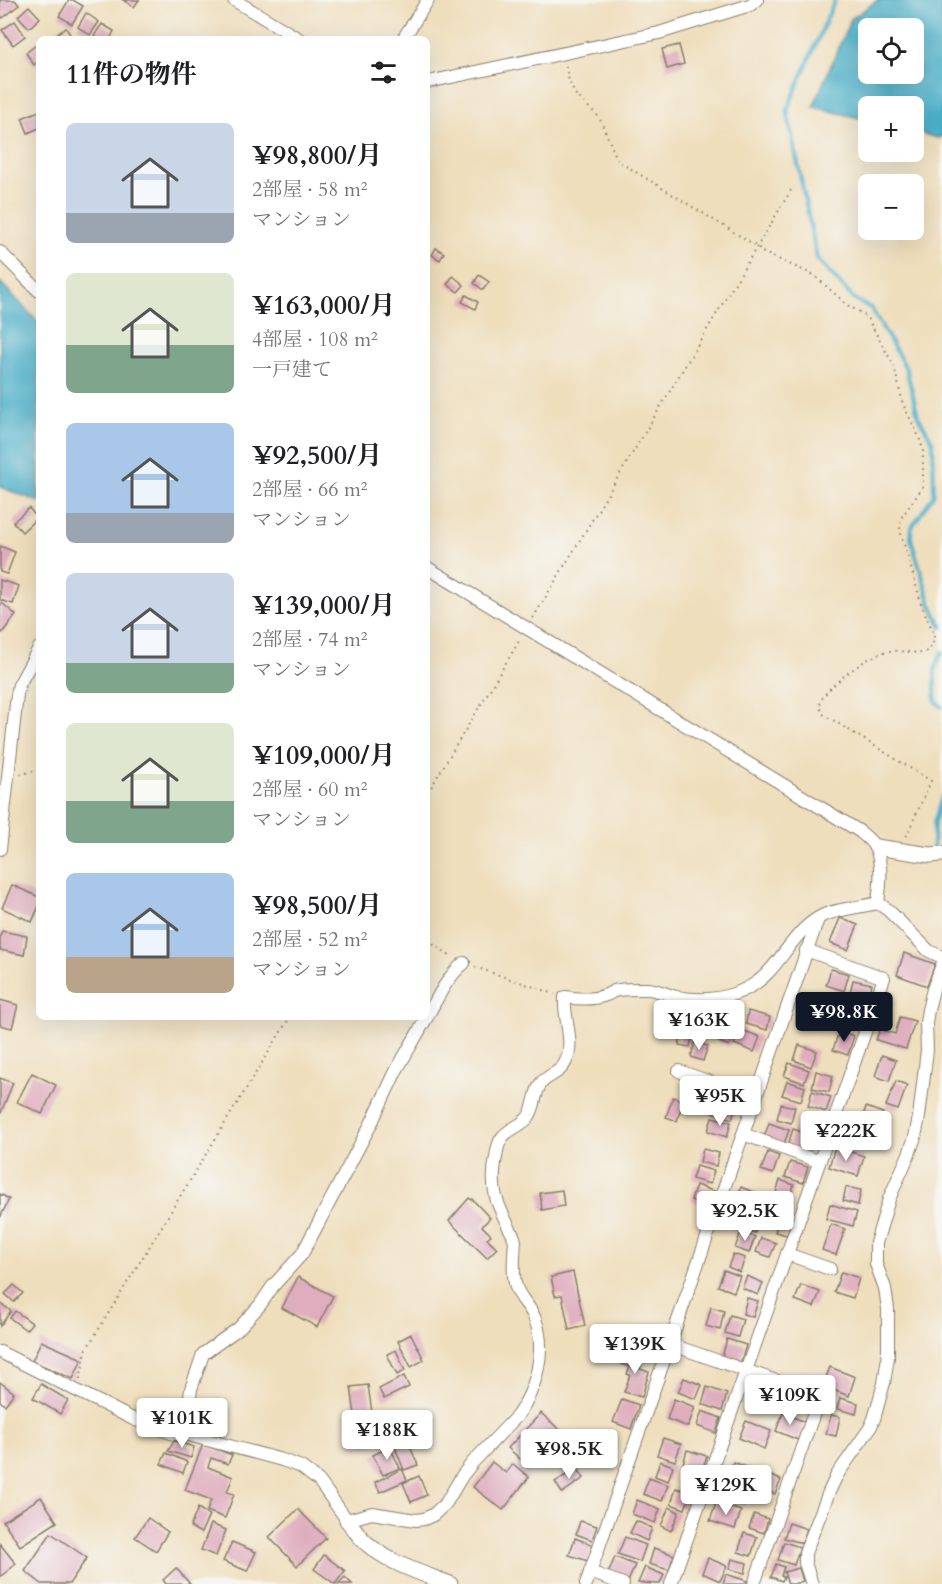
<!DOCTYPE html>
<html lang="ja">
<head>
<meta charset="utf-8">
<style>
  body { margin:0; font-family:Cardo,"Noto Serif JP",serif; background:#f6f6f6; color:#202124; height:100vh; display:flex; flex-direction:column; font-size:22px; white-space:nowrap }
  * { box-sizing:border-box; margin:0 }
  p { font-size:20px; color:#757577 }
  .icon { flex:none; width:33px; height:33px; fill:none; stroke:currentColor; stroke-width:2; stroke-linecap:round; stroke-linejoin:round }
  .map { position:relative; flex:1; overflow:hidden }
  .drawer { position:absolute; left:36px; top:36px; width:394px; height:984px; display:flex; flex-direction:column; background:#fff; border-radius:9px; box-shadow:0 6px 24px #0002 }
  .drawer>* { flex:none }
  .fabs { position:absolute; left:858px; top:18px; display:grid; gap:12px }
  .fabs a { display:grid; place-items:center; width:66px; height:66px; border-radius:9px; background:#fff; box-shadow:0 6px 24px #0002; font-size:30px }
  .price { position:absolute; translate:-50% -51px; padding:0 14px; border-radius:6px; background:#fff; color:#222; font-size:20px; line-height:39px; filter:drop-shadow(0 2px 3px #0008) }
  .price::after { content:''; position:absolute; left:50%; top:36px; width:18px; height:14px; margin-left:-9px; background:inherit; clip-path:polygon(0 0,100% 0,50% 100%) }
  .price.current { background:#111827; color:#fff }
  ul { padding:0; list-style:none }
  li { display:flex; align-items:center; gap:18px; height:150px; padding:0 30px }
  li span { display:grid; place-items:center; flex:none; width:168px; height:120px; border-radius:9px; color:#555 }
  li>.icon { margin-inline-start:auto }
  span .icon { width:72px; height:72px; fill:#fffc; stroke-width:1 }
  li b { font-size:26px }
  h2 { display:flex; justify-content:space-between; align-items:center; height:72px; padding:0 30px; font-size:26px }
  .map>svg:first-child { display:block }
</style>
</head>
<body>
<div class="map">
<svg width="942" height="1584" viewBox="0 0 942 1584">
  <rect width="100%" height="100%" fill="#f6f6f2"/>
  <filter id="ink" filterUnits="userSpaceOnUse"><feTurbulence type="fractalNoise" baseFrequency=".0167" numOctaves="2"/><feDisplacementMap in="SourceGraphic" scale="12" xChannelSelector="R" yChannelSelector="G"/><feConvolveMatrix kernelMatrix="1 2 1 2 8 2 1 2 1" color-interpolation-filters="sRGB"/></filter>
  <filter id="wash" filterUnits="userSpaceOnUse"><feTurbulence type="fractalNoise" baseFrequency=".008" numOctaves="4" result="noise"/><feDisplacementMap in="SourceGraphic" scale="24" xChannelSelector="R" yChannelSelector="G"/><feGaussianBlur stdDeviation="1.35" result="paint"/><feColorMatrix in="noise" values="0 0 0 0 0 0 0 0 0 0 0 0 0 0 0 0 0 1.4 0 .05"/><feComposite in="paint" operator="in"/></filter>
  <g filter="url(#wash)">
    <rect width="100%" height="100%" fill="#efdebc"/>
    <g fill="#49afc9" stroke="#326672" stroke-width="1.5" fill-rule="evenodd">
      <path d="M878,0H942V136L938,138L914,132V106H868V120L813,107L851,19ZM868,28H914V74H868Z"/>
      <path d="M0,282L39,323V502L0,487Z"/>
    </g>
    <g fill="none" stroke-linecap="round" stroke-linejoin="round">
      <g stroke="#49afc9" stroke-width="4">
        <path d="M835,0L787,110L817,259L855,300L871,308L906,368L918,416L933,442L934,494L912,527L911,539L931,605L942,627"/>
        <path d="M942,652L935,669V698L937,703L942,707"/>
        <path d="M933,847L934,823L942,797"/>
      </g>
    </g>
    <g id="blocks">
      <g fill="#dfadbe">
        <path d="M0,0H15L19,5L3,18L0,14Z"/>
        <path d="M69,0H73L83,6L72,24L59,16Z"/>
        <path d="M123,0H139L134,7Z"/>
        <path d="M29,6L40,18L29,28L18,16Z"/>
        <path d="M86,13L99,22L90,35L78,27Z"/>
        <path d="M15,21L25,36L13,45L2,30Z"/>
        <path d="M102,24L114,31L110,39H99L94,36Z"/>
        <path d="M66,28L73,39H52L51,37Z"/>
        <path d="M37,44L39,47V61L34,65L26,53Z"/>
        <path d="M679,45L684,64L667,69L662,49Z"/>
        <path d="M39,111V128L28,133L22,118Z"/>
        <path d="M436,248L444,253L440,260L432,255Z"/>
        <path d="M479,275L489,282L483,290L474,283Z"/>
        <path d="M453,276L464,285L458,292L447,284Z"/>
        <path d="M466,295L478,302L475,309L462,302Z"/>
        <path d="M29,508L37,518L22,532L13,522Z"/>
        <path d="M0,546L15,552L7,574L0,572Z"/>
        <path d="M0,580L19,586L13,604L0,600Z"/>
        <path d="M2,603L16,615L2,633L0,631V606Z"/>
        <path d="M12,885L39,897V906L32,922L2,908Z"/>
        <path d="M840,918L858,925L848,950L830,943Z"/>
        <path d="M2,931L27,936L24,955L0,950V936Z"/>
        <path d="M904,953L935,964L927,986L897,975Z"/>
        <path d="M831,969L849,974L844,991L826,985Z"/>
        <path d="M853,980L872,984L869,996L850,992Z"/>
        <path d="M854,994L873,1000L868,1015L849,1009Z"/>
        <path d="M0,1000L18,1005L12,1028L0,1025Z"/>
        <path d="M819,1003L837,1009L831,1028L813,1023Z"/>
        <path d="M672,1010L685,1015L677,1031L665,1025Z"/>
        <path d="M748,1011L770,1017L767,1030L746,1024Z"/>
        <path d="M709,1015L720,1021L710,1038L700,1032Z"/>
        <path d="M900,1017L915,1021L906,1049L876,1040L880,1029L895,1034Z"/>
        <path d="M685,1019L696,1022L690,1047L679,1045Z"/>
        <path d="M723,1028L735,1033L729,1046L717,1041Z"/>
        <path d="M740,1029L760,1037L754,1052L734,1044Z"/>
        <path d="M839,1031L854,1036L848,1055L833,1050Z"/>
        <path d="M695,1042L708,1046L703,1061L691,1057Z"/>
        <path d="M799,1045L817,1051L811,1067L794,1060Z"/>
        <path d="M882,1055L896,1060L889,1081L875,1076Z"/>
        <path d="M789,1063L809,1070L804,1083L784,1076Z"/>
        <path d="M816,1071L833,1076L829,1092L812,1088Z"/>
        <path d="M32,1073L56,1085L42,1114L17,1102Z"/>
        <path d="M0,1078L13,1083L0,1115Z"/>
        <path d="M787,1081L805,1087L801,1101L782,1095Z"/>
        <path d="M896,1081L907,1085L898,1110L886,1106Z"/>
        <path d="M812,1091L831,1097L826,1112L808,1106Z"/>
        <path d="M673,1097L683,1101L677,1121L666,1117Z"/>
        <path d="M717,1098L736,1105L732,1119L712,1112Z"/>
        <path d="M781,1104L795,1107L791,1123L777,1119Z"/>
        <path d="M866,1107L883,1113L877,1134L859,1128Z"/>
        <path d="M808,1113L828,1119L823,1132L804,1126Z"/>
        <path d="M712,1117L731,1122L727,1137L708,1131Z"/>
        <path d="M769,1123L789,1130L784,1144L764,1137Z"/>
        <path d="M793,1129L811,1135L806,1151L788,1145Z"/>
        <path d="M835,1147L864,1156L858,1176L829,1167Z"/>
        <path d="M703,1149L719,1153L716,1166L700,1162Z"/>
        <path d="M768,1152L779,1156L773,1174L761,1170Z"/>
        <path d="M790,1162L808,1167L803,1183L785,1177Z"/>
        <path d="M696,1166L714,1171L710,1184L692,1179Z"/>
        <path d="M780,1180L794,1185L790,1198L776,1193Z"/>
        <path d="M696,1185L716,1192L711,1207L691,1200Z"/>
        <path d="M741,1187L766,1197L760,1212L735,1203Z"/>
        <path d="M846,1187L861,1190L858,1205L843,1201Z"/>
        <path d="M562,1190L564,1206L542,1210L540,1193Z"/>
        <path d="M0,1194L9,1199L0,1218Z"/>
        <path d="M469,1198L471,1200L472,1199L490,1218L482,1226L491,1235L487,1238L497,1248L487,1258L449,1221Z"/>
        <path d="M775,1200L788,1205L783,1220L770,1216Z"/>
        <path d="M830,1204L857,1212L853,1226L826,1219Z"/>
        <path d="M745,1211L761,1217L755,1233L739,1227Z"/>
        <path d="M778,1222L790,1225L787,1235L775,1232Z"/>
        <path d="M831,1224L845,1229L836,1255L822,1250Z"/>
        <path d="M741,1232L755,1237L749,1253L735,1248Z"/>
        <path d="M761,1238L776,1243L770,1257L756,1252Z"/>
        <path d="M733,1254L745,1258L740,1272L728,1267Z"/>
        <path d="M724,1270L740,1276L734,1292L718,1286Z"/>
        <path d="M573,1272L585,1326L569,1330L562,1295L555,1296L551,1277Z"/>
        <path d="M841,1272L859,1278L853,1298L834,1292Z"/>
        <path d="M747,1276L763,1283L758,1295L742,1288Z"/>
        <path d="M298,1277L333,1296L317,1327L282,1308Z"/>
        <path d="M14,1285L23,1293L14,1302L5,1294Z"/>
        <path d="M801,1285L820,1292L814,1307L795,1300Z"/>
        <path d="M747,1298L758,1301L753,1317L743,1314Z"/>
        <path d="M0,1303L11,1311L0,1326Z"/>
        <path d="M711,1307L724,1311L720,1330L706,1326Z"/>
        <path d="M15,1311L32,1323L26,1330L10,1318Z"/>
        <path d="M730,1315L743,1319L738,1337L725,1333Z"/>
        <path d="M411,1334L424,1360L411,1367L398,1341Z"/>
        <path d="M727,1339L746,1345L741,1362L722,1357Z"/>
        <path d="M41,1341L82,1359L73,1379L32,1361Z"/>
        <path d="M396,1350L405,1371L397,1375L387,1354Z"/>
        <path d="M624,1353L643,1359L640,1369L649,1372L642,1397L624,1392L630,1375L627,1374L630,1367L621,1364Z"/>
        <path d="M830,1367L855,1377L849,1396L823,1386Z"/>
        <path d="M404,1376L409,1387L384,1399L379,1389Z"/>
        <path d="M684,1378L702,1385L696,1399L678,1392Z"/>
        <path d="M0,1382L14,1393L5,1405L0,1401Z"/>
        <path d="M41,1384L68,1400L60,1414L33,1398Z"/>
        <path d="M368,1385L373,1420L356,1422L351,1387Z"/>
        <path d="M707,1387L727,1394L722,1411L702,1404Z"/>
        <path d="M767,1387L784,1394L778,1410L761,1403Z"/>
        <path d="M840,1398L858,1403L856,1414L837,1409Z"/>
        <path d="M622,1399L639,1405L631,1429L613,1422Z"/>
        <path d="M674,1399L695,1407L688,1427L667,1419Z"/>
        <path d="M702,1411L721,1418L716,1433L697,1426Z"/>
        <path d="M541,1413L562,1432L529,1467L508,1448Z"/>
        <path d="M783,1413L805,1422L798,1440L776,1431Z"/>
        <path d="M831,1415L840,1417L836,1436L826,1434Z"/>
        <path d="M746,1421L771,1431L764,1449L739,1438Z"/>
        <path d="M379,1427L383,1438L365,1446L360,1436Z"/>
        <path d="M405,1435L418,1465L404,1470L392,1440Z"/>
        <path d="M663,1438L681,1444L675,1461L657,1455Z"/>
        <path d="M174,1441L194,1447L191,1458L168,1451Z"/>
        <path d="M203,1444L232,1455L228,1464L211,1458L208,1467L233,1477L227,1492L234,1494L225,1518L207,1511L211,1500L185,1490Z"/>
        <path d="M390,1447L400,1468L383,1475L373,1455Z"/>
        <path d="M687,1450L707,1456L701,1473L682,1467Z"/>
        <path d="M166,1453L187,1462L183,1473L161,1464Z"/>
        <path d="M660,1461L673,1466L668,1481L655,1476Z"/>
        <path d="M492,1462L506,1473L513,1464L529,1477L503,1510L473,1487Z"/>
        <path d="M733,1462L757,1471L752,1485L728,1476Z"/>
        <path d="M577,1468L584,1478L562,1493L555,1482Z"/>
        <path d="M402,1469L407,1480L380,1492L375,1482Z"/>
        <path d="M763,1472L781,1480L775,1494L756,1486Z"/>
        <path d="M419,1476L427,1495L411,1502L403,1483Z"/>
        <path d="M649,1478L668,1485L662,1501L643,1494Z"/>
        <path d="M727,1484L748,1490L744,1506L722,1499Z"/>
        <path d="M676,1488L691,1493L685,1509L671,1504Z"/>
        <path d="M41,1497L57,1522L20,1546L3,1521Z"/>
        <path d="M637,1500L660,1509L655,1523L632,1514Z"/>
        <path d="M716,1503L741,1511L735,1529L710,1521Z"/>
        <path d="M669,1507L679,1512L671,1531L661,1526Z"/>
        <path d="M198,1508L209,1515L201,1533L190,1527Z"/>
        <path d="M298,1509L326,1538L297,1566L269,1537Z"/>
        <path d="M754,1514L768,1519L764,1533L749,1528Z"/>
        <path d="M148,1518L168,1532L156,1551L135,1537Z"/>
        <path d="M580,1521L597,1526L592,1540L576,1534Z"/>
        <path d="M636,1521L652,1528L647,1541L630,1533Z"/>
        <path d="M789,1523L807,1529L802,1543L784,1538Z"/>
        <path d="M211,1524L226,1530L216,1556L201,1550Z"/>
        <path d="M51,1533L87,1558L69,1584H42L25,1571Z"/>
        <path d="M744,1533L757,1537L751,1556L738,1552Z"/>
        <path d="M625,1537L646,1545L640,1562L618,1554Z"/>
        <path d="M575,1538L593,1545L588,1561L569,1555Z"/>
        <path d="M232,1542L256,1552L247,1571L223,1561Z"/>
        <path d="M784,1542L800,1547L794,1565L778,1560Z"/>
        <path d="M0,1544L16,1564L0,1577Z"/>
        <path d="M654,1548L674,1555L669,1570L649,1564Z"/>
        <path d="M324,1555L345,1571L335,1584L314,1569Z"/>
        <path d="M615,1557L635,1565L628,1582L608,1574Z"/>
        <path d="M708,1558L727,1566L720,1581L702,1573Z"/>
        <path d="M732,1559L747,1563L745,1573L729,1569Z"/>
        <path d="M776,1564L784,1567L781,1576L784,1577L782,1581L771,1577Z"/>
        <path d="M645,1567L664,1575L660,1584L638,1583Z"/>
        <path d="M176,1568L190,1584H166L163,1580Z"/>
        <path d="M799,1568L803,1581L794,1584H788L784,1572Z"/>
        <path d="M726,1574L747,1581L746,1584H723Z"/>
        <path d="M345,1577L352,1584H338Z"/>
      </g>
    </g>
  </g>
  <g filter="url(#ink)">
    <use href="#blocks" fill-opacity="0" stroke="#867d6c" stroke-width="1.5"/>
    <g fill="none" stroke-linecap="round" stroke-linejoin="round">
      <defs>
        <g id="minor">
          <path d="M234,0L299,39"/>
          <path d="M403,39L428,0"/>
          <path d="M428,82L659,33L750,5L757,0"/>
          <path d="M0,252L39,291"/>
          <path d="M428,568L859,831C865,836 873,842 876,849C883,866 880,886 878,903"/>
          <path d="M0,849L17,695L19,685L39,648"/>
          <path d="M428,1015C438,997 447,977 464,963"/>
          <path d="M679,1071L756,1098"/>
          <path d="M743,1134L818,1161"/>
          <path d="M787,1254L830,1269"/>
          <path d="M669,1344L820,1396L754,1584"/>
          <path d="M0,1352L133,1419L174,1434H185L282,1460L301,1467L319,1481L347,1520L372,1513L416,1520L424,1519L433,1515L446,1503L462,1476L473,1462L517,1416C536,1390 547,1350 535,1319C531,1307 520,1299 516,1287C512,1273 514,1255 515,1241L513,1235C498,1206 489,1191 496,1157C497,1151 498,1144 501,1139C509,1127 522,1127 529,1116C536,1106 534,1091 542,1082C550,1074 561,1073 566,1061C575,1041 563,1018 565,997C578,999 594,1000 606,995C610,994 611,992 614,991C624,988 637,989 647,989C657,989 667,995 677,997C704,1002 730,999 753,985C780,968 791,933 820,917C834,909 862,907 878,903L888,910L929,951L942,957"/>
          <path d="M185,1434L191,1389L203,1354L239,1328L260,1305L273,1286L302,1254L371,1124L396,1071L427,1017"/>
          <path d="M590,1572L623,1584"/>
          <path d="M586,1584L818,919"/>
          <path d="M671,1584L884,978L806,950"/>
          <path d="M812,1584L805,1563V1553L829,1492L837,1475L870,1428L874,1419L884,1383L888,1357V1309L885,1288L876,1264V1243L889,1199L909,1154L915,1137L919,1117L927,1050L926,1023L928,1010L933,989L942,965"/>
        </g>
        <g id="tertiary">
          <path d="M876,847L930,855L942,854"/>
          <path d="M347,1520C353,1527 358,1535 365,1542C388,1563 421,1573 450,1584"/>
        </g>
      </defs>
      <use href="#minor" stroke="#867d6c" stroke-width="14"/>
      <use href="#tertiary" stroke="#867d6c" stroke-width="17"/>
      <g stroke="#867d6c" stroke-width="2" stroke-dasharray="1.5 4.5" stroke-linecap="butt">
        <path d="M566,66L569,82L575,94L599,117L618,161L758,247L762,252L814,275L847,305L863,314L868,319L894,366L903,404L919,437L923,449V487L901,518L900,530L922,606L934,634V641L931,647L927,651L922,653C911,653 894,649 884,652C869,655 826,687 821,701C819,706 821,710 823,714L931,781L906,837"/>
        <path d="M533,618L793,187"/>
        <path d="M20,774L39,770"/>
        <path d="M428,792L521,638"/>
        <path d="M428,941L453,957"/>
        <path d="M475,967L555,994"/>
        <path d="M80,1379L86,1350L290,1017"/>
      </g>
      <use href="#minor" stroke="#fff" stroke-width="12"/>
      <use href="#tertiary" stroke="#fff" stroke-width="15"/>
    </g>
  </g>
</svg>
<div class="fabs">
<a><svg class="icon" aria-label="locate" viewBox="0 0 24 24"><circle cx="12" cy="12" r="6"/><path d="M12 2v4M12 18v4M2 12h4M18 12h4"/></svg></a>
<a>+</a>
<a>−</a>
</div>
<b class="price current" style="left:844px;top:1043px">¥98.8K</b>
<b class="price" style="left:699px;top:1051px">¥163K</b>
<b class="price" style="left:720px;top:1127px">¥95K</b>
<b class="price" style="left:846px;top:1162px">¥222K</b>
<b class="price" style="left:745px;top:1242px">¥92.5K</b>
<b class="price" style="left:635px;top:1375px">¥139K</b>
<b class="price" style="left:790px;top:1426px">¥109K</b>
<b class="price" style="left:182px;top:1449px">¥101K</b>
<b class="price" style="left:387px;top:1461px">¥188K</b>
<b class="price" style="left:569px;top:1480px">¥98.5K</b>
<b class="price" style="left:726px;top:1516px">¥129K</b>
<section class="drawer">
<h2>11件の物件<svg class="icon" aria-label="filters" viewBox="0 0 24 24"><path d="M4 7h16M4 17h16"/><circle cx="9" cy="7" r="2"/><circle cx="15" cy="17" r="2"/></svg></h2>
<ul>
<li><span style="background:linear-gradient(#c9d6e8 75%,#9aa5b1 0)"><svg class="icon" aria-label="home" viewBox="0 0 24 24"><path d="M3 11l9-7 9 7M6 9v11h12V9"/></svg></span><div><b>¥98,800/月</b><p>2部屋 · 58 m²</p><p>マンション</p></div></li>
<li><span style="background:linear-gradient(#dfe7d0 60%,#7fa58c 0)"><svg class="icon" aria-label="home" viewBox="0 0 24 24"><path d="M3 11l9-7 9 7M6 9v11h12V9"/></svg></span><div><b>¥163,000/月</b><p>4部屋 · 108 m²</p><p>一戸建て</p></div></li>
<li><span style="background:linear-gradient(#a9c7e8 75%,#9aa5b1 0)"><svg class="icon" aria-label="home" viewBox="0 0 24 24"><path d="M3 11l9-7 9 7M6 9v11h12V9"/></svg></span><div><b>¥92,500/月</b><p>2部屋 · 66 m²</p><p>マンション</p></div></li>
<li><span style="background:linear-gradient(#c9d6e8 75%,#7fa58c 0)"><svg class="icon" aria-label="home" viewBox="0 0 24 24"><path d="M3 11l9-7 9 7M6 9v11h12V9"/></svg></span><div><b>¥139,000/月</b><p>2部屋 · 74 m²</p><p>マンション</p></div></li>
<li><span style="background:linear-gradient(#dfe7d0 65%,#7fa58c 0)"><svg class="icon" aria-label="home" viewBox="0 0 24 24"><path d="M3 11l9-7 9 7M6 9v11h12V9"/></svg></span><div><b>¥109,000/月</b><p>2部屋 · 60 m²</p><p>マンション</p></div></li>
<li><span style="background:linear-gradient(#a9c7e8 70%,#b9a48a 0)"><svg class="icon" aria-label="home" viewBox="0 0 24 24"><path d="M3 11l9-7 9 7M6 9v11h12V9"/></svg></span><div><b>¥98,500/月</b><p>2部屋 · 52 m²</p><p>マンション</p></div></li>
</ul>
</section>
</div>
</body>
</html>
